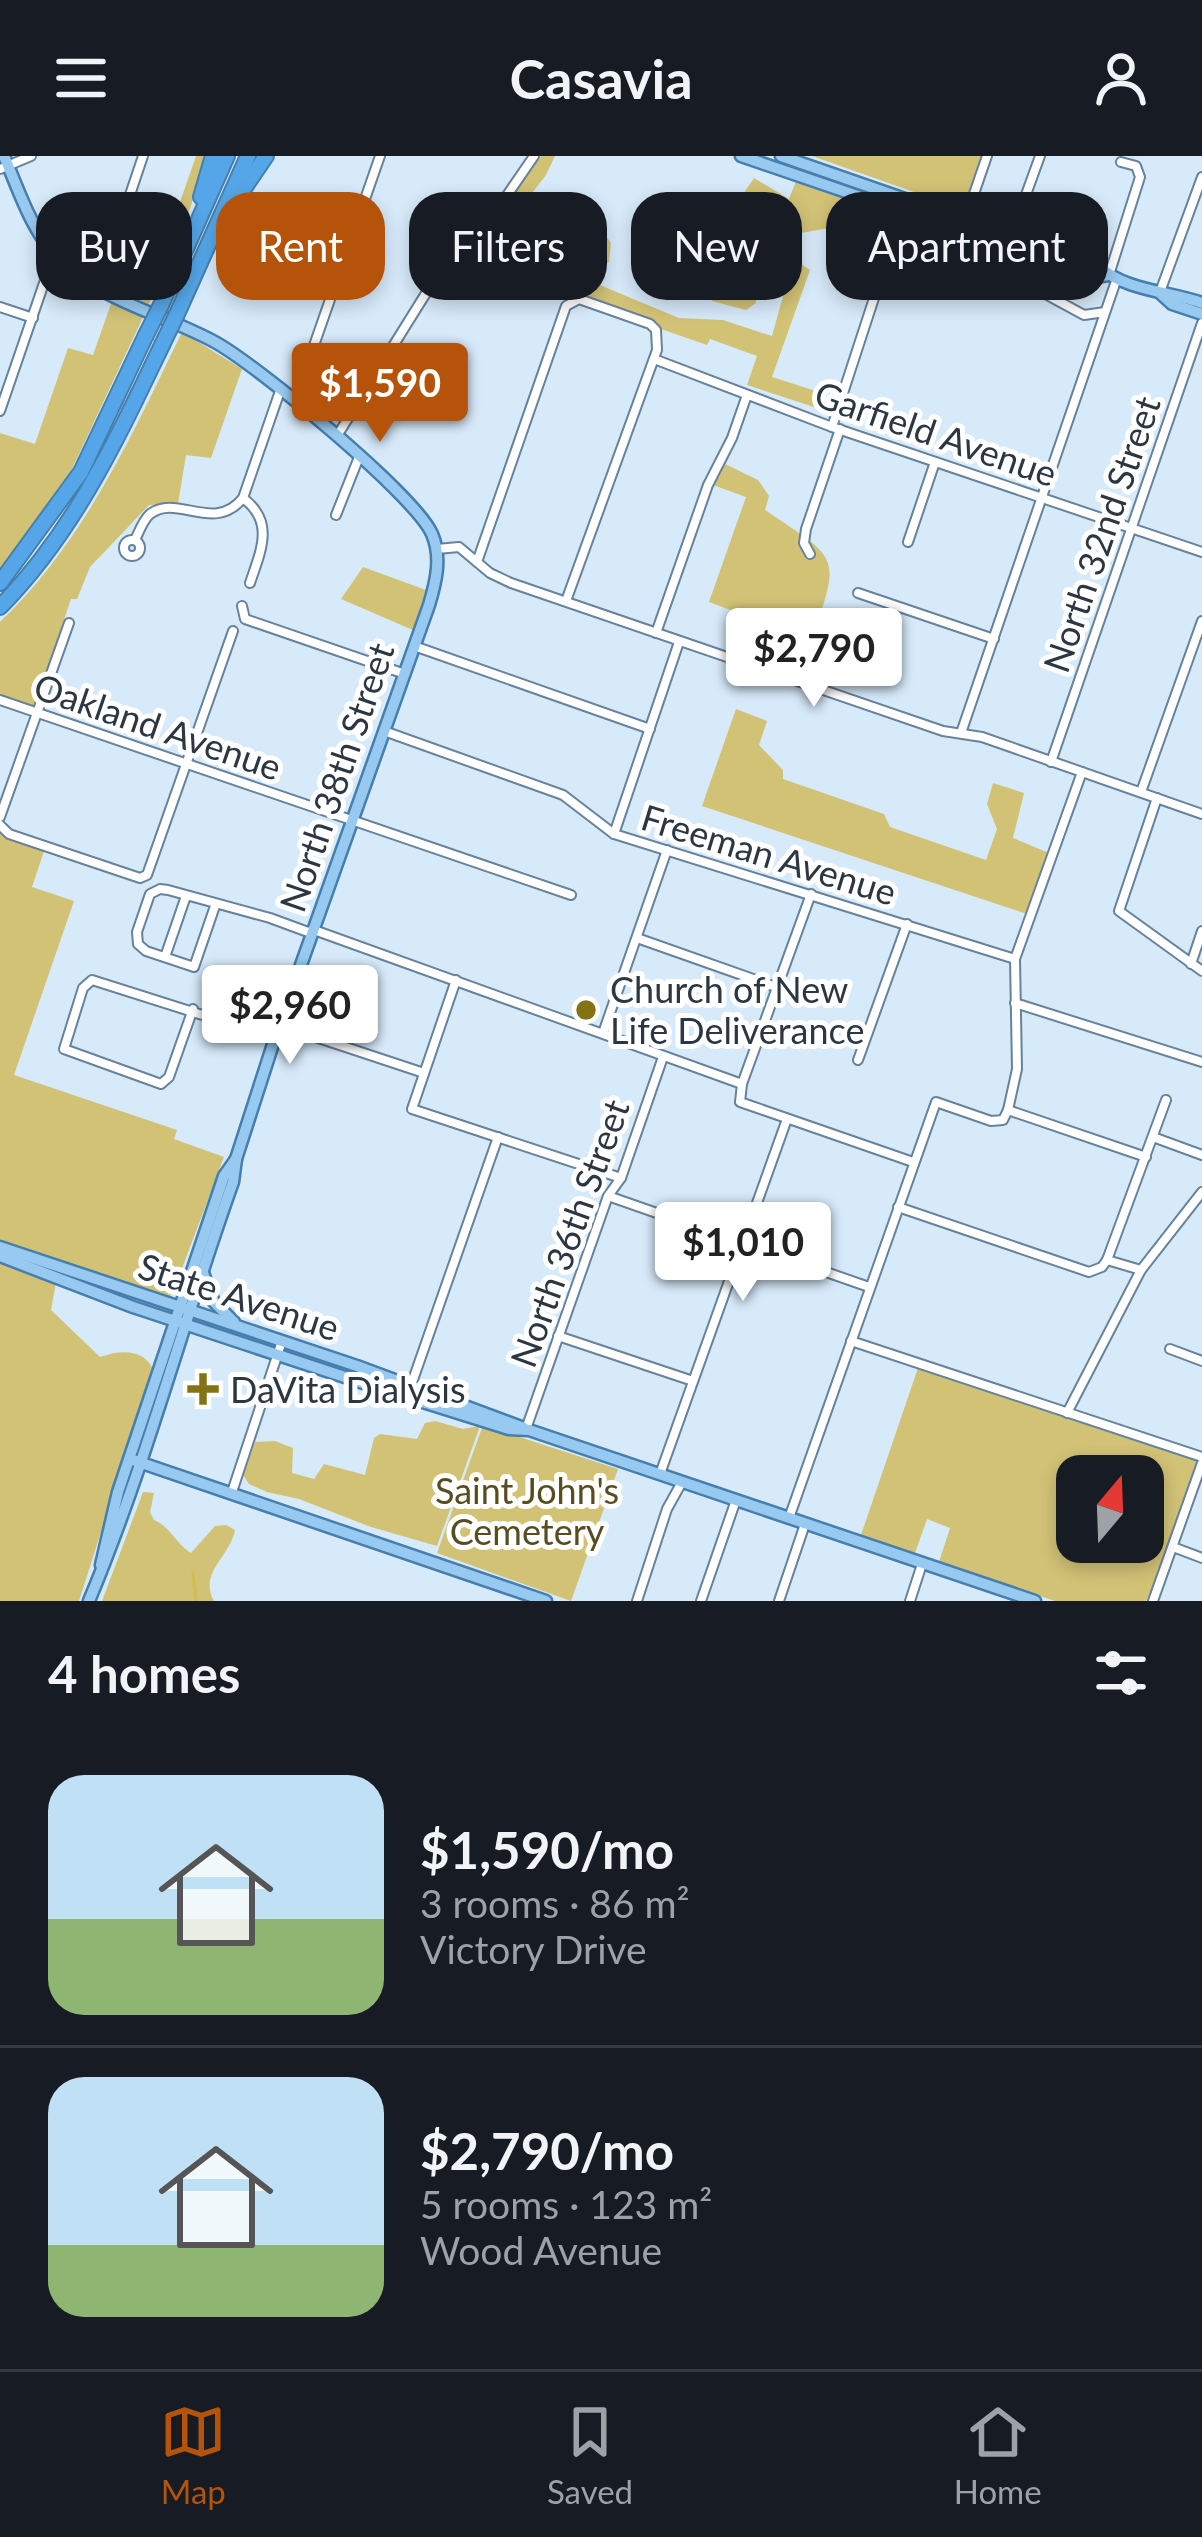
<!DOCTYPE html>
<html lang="en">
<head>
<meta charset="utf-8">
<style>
  body { margin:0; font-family:Lato,sans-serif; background:#20242c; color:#f1f3f6; height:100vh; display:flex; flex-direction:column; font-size:45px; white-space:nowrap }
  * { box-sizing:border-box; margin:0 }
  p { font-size:39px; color:#9ea1a6 }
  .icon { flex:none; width:66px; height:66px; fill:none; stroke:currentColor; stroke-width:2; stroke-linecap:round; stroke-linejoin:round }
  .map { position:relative; height:1445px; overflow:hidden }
  .panel { display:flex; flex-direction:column; background:#171b24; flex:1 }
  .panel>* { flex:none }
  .top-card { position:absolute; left:36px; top:36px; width:1131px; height:108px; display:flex; gap:24px }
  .needle { width:78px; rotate:19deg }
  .controls { position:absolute; left:1056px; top:1299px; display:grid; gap:24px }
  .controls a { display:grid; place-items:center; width:108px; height:108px; border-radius:24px; background:#171b24; box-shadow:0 6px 18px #0003; font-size:60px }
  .price { position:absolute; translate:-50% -102px; padding:0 27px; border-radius:12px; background:#fff; color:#222; font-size:39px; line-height:78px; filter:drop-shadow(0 3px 6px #0008) }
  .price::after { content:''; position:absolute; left:50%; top:72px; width:36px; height:27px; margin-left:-18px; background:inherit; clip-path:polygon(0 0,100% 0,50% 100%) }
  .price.current { background:#b45309; color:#fff }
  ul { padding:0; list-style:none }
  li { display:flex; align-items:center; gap:36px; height:300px; padding:0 48px }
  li+li { border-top:3px solid #363941 }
  li span { display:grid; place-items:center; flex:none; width:336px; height:240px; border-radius:36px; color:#555 }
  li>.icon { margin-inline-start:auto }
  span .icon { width:144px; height:144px; fill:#fffc; stroke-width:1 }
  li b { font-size:51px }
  h2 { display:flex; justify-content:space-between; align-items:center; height:144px; padding:0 48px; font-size:51px }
  .tag { padding:0 42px; border-radius:36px; background:#171b24; box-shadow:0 6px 18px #0003; font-size:42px; line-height:108px }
  .tag.current { background:#b45309; color:#fff }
  header { display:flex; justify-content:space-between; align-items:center; height:156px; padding:0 48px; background:#171b24; font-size:54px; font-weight:700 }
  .dock { display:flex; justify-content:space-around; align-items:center; height:168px; border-top:3px solid #363941; background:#171b24; font-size:33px; color:#9ea1a6 }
  .dock a { display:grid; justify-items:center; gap:6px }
  .dock .current { color:#b45309 }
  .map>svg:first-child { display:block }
</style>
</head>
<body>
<header><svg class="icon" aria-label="menu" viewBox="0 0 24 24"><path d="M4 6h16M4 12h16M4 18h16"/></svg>Casavia<svg class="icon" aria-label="person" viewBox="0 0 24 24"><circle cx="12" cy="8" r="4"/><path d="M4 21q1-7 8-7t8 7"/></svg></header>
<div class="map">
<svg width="1202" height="1445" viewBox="0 0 1202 1445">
  <rect width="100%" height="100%" fill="#d7eafa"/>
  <g fill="#d1c276" fill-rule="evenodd">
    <path d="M196,0H208L186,64L149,148L123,137L140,86L163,95Z"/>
    <path d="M541,0H555L546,19L495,85L541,113L571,117L679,162L723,164L772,180L783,140L755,130L756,147L746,154L712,145L706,137L751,81L735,50L754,22L789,43L796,25L931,72L929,94L905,95L835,71L801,77L797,105L810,114L772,221L819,236L814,251L747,229L757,200L710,183L707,189L661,173L654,165L571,137L475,93Z"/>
    <path d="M812,0H982L962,53Z"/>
    <path d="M573,57L591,59L611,87L609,106L596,114L565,106C555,88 561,72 573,57Z"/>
    <path d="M112,145L144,159L71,315L0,413V277L35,288L68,192L93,199Z"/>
    <path d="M182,176L242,213L211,302L186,299L178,348L149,349L90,411L77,443H71L35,550L0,539V466C84,386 132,279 182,176Z"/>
    <path d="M725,308L758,324L769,340L765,354C839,404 842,398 811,484L709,446L746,341L713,329Z"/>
    <path d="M363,411L426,434L413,474L341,443Z"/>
    <path d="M736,553L767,565L759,589L783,614V623L884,658L890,671L986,704L997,673L987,648L993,627L1024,637L1013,682L1049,697L1027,758L702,650Z"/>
    <path d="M0,676L45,692L32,731L74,745L14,919L177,974L174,983L224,1001L172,1139L166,1141L0,1084Z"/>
    <path d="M0,1106L56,1126L51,1154L100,1201C120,1194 143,1192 153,1213L79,1445H0Z"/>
    <path d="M918,1212L1197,1304L1164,1407L1146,1445H1055L939,1406L950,1372L927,1363L915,1397L861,1379ZM1077,1320H1143V1386H1077Z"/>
    <path d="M435,1265L463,1273L479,1270V1273L437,1390L371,1371L299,1343L267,1336L249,1328L243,1319L255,1286L275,1285L293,1292L292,1317L314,1323L324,1308L365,1319L374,1282L380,1278L417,1283L425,1267Z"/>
    <path d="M483,1269L618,1313L571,1445L437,1397Z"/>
    <path d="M143,1336L154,1337L150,1356L154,1364C171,1371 175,1387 191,1397L215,1370L226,1369L235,1374C230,1401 198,1417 214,1445H102Z"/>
  </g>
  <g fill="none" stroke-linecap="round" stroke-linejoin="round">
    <path stroke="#d2bd51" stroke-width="3" d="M193,1417L196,1445"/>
    <defs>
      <g id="minor">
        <path d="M0,13L31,0"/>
        <path d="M965,64L987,0"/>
        <path d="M1011,80L1040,0"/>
        <path d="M1109,119L1140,21L1136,10L1121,6"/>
        <path d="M946,126L1038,134L1084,159L1105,156"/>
        <path d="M99,131L143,0"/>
        <path d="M1160,136L1202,21"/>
        <path d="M0,151L33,162"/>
        <path d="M654,203L832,271L1202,396"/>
        <path d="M295,244L380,0"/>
        <path d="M0,255L44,127L60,104"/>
        <path d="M832,271L876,136L917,130"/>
        <path d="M337,280L428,134L488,67L534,0"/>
        <path d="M243,342C275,366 261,394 250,427"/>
        <path d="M336,359L359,301"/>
        <path d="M135,384C139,376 143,364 150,358C177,337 214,378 243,342L280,235"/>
        <circle cx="132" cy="392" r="8"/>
        <path d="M908,386L935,306"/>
        <path d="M437,393L459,391L490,417L511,427L943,575L982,581L1202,658"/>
        <path d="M810,398L804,387L806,373L840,273"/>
        <path d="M477,406L566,150L579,143L650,168L656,174L657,194L566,445"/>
        <path d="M858,437L994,483"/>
        <path d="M242,450L245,463L405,518"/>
        <path d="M656,477L708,329L732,282L747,239"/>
        <path d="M414,490L650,573"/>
        <path d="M0,544L571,739"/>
        <path d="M384,575L563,639L614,678L1015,803"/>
        <path d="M961,577L1117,122"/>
        <path d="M1051,606L1202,167"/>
        <path d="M1141,636L1202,465"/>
        <path d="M1157,642L1119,755L1202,815"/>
        <path d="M0,661L69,467"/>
        <path d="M0,669L9,678L140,722L147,719L233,475"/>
        <path d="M614,678L679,486"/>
        <path d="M811,738L742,928L740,946L913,1006"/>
        <path d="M215,750L194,811L146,795L138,788L137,776L150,738L160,733L168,734L270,762L308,776L314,774L742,928"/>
        <path d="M637,782L776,831"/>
        <path d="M165,801L186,740"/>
        <path d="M1191,808L1202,775"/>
        <path d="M456,824L412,953L621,1022"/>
        <path d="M1015,847L1202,906"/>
        <path d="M193,853L169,921L161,928L64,893L83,832L92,824L275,882"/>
        <path d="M279,869L424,917"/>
        <path d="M603,877L667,694"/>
        <path d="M858,904L907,768"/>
        <path d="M1008,954L1017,913L1015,803L1082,616"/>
        <path d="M1008,954L1146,1001"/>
        <path d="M1153,981L1202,999"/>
        <path d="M608,1040L869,1131"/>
        <path d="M898,1051L1089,1116L1102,1111L1107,1104L1141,1114"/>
        <path d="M1107,1104L1166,944"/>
        <path d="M558,1180L693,1225"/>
        <path d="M851,1185L1202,1301"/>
        <path d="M1170,1193L1202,1205"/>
        <path d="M407,1241L498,981"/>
        <path d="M1067,1257L1141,1114L1202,1036"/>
        <path d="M526,1273L608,1040L621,1022L663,901"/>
        <path d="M660,1318L787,963"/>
        <path d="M232,1336L282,1185"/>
        <path d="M789,1362L936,946L991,965L1003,964L1008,954"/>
        <path d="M1173,1391L1202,1402"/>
        <path d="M637,1445L667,1353L682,1326"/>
        <path d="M701,1445L736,1344"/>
        <path d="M779,1445L805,1368"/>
        <path d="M910,1445L922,1408"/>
        <path d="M1153,1445L1202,1307"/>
      </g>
      <g id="major">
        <path d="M4,0C20,37 31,75 60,104C101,145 163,158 213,185C255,207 415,339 432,378C442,401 436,426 429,449L275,882L236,1003L233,1026C183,1165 146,1309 89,1445"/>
        <path d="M741,0L1095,121L1109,119"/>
        <path d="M781,0L1098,110C1126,135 1168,135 1202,147"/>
        <path d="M1160,137L1172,148L1202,158"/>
        <path d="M0,1091L357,1210L524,1272"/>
        <path d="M0,1100L133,1151L378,1232L509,1273L529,1274L1035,1445"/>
        <path d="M203,1117L214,1146L234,1166"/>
        <path d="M130,1303L546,1445"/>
        <path d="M101,1409L118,1336L224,1020L236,1003"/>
      </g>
      <g id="highway">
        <path d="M201,41L213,0"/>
        <path d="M236,44L266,0"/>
        <path d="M161,149L227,0"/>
        <path d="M177,158L248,0"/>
        <path d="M0,427L81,316L145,181"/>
        <path d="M0,451C74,376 117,283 162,189"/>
      </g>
    </defs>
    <use href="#minor" stroke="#67839c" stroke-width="12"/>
    <use href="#major" stroke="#467fae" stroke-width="15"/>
    <use href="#highway" stroke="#467fae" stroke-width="18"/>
    <use href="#minor" stroke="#fff" stroke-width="8"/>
    <use href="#major" stroke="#98caf1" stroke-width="10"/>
    <use href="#highway" stroke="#54a6e8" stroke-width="14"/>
    <defs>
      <g id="highway-bridge">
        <path d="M145,181L161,149"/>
        <path d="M162,189L177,158"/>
      </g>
    </defs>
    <use href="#highway-bridge" stroke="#467fae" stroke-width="18" stroke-linecap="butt"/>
    <use href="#highway-bridge" stroke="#54a6e8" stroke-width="14"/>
  </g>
  <g fill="#847314" stroke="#fff" stroke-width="4.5">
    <circle cx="586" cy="854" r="12"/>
    <path d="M197 1215h12v12h12v12h-12v12h-12v-12h-12v-12h12z"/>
  </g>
  <g text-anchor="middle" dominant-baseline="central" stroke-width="10" stroke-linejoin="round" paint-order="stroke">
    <g font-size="36" fill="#2b3741" stroke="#fff">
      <text transform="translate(936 277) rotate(19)">Garfield Avenue</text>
      <text transform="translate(1101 378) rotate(-71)">North 32nd Street</text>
      <text transform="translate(158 570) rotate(19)">Oakland Avenue</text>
      <text transform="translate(336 621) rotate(-71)">North 38th Street</text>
      <text transform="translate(769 698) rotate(17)">Freeman Avenue</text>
      <text transform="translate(569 1077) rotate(-70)">North 36th Street</text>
      <text transform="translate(239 1140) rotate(18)">State Avenue</text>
    </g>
    <g font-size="36" fill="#2b3741" stroke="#fff" text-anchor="start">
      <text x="610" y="833">Church of New<tspan x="610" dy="41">Life Deliverance</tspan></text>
      <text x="230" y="1233">DaVita Dialysis</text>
    </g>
    <g font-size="36" fill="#564e21" stroke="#fff">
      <text x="527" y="1334">Saint John's<tspan x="527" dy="41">Cemetery</tspan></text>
    </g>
  </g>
</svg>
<div class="controls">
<a><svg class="needle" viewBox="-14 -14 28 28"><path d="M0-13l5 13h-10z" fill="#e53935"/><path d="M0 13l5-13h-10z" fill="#9ea1a6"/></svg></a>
</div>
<b class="price current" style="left:380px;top:289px">$1,590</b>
<b class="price" style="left:814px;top:554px">$2,790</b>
<b class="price" style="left:290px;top:911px">$2,960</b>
<b class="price" style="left:743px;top:1148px">$1,010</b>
<div class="top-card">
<a class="tag">Buy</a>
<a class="tag current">Rent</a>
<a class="tag">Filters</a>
<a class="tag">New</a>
<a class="tag">Apartment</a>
</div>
</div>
<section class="panel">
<h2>4 homes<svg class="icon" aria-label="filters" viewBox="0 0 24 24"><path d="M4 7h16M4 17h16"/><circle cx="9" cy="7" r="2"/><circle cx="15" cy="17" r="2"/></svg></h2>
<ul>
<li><span style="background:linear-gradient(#bfe0f5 60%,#8fb573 0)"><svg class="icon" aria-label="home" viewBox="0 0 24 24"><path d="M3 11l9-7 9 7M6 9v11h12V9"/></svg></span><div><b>$1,590/mo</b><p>3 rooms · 86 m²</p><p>Victory Drive</p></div></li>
<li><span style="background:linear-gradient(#bfe0f5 70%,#8fb573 0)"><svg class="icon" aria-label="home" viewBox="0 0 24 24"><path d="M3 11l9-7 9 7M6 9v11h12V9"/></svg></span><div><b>$2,790/mo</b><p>5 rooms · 123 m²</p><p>Wood Avenue</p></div></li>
</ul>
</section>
<nav class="dock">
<a class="current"><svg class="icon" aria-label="map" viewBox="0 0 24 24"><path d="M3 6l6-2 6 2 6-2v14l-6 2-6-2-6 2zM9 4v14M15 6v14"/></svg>Map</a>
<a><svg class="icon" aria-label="saved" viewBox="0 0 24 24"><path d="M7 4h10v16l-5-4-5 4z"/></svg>Saved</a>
<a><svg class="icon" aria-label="home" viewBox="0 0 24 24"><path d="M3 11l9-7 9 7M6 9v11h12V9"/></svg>Home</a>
</nav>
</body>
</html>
